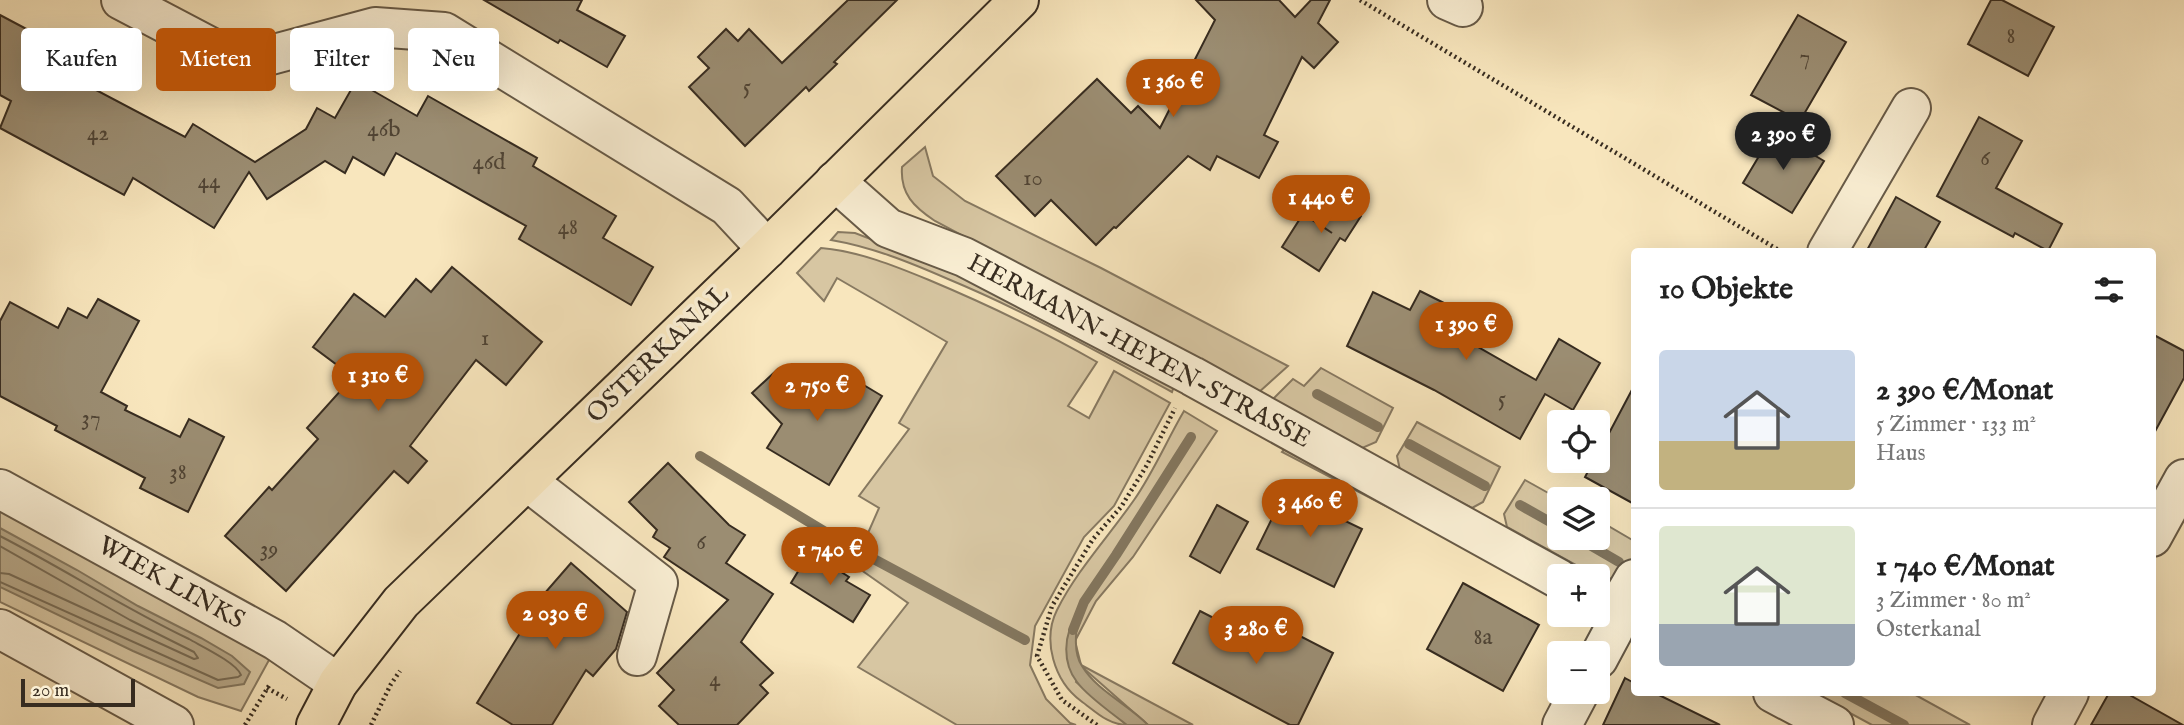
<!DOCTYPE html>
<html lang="de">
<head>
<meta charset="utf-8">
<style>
  body { margin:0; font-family:"IM FELL English",serif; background:#f6f6f6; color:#222; height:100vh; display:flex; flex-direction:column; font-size:26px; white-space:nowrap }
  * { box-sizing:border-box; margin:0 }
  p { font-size:23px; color:#767676 }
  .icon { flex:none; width:38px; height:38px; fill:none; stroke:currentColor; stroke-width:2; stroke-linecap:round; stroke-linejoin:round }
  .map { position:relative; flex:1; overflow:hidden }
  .side { position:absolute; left:1631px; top:248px; width:525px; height:448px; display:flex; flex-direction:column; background:#fff; border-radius:7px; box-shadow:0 7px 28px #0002 }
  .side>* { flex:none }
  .guide { position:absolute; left:21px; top:28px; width:665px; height:63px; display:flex; gap:14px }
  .controls { position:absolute; left:1547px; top:410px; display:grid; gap:14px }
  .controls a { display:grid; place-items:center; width:63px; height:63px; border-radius:7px; background:#fff; box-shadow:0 7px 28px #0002; font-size:35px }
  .scale { position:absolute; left:21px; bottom:18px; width:114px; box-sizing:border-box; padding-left:7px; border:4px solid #372c20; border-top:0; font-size:19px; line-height:24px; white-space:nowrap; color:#372c20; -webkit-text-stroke:5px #faefd4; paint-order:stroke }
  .price { position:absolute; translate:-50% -60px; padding:0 16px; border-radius:24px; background:#b45309; color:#fff; font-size:23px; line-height:46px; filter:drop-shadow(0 2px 4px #0008) }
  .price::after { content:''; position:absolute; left:50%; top:42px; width:21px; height:16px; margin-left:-10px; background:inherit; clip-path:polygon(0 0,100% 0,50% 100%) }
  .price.on { background:#222; color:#fff }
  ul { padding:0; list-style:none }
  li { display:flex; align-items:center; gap:21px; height:175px; padding:0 28px }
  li+li { border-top:2px solid #e0e0e0 }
  li span { display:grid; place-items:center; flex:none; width:196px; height:140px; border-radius:7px; color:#555 }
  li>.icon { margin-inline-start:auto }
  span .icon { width:84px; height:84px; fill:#fffc; stroke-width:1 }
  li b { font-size:30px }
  h2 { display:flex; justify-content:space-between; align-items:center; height:84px; padding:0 28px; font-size:30px }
  .pill { padding:0 24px; border-radius:7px; background:#fff; box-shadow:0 7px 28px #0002; font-size:24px; line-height:63px }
  .pill.on { background:#b45309; color:#fff }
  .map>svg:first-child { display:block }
</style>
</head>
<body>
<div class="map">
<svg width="2184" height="725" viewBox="0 0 2184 725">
  <rect width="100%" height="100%" fill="#f8e6bd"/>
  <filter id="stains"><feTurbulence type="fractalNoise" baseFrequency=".00286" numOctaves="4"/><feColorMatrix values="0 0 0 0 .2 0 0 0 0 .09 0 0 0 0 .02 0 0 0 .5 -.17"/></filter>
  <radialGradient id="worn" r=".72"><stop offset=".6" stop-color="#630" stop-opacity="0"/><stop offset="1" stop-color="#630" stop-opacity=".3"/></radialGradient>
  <g fill="#d7c6a2" stroke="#877961" stroke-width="2">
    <path d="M925,147L933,176L965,201L1101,268L1288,366L1258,393L935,221C914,207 900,194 902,167Z"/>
    <path d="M838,232L855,233L951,270L1175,383L1172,392C1098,352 1025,311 948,279C909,262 872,247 831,240Z"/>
    <path d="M821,248C858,251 895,266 929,280C986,304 1043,331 1097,362L1068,406L1089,418L1114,371L1170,403L1114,506L1084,537L1035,626L1030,665L1046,699L1070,723L1076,725H957L858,667L908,603L854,565L879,508L859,496L909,429L899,423L947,342L837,278L824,301L797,273Z"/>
    <path d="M1321,368L1393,408L1376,442L1360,449L1272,400L1293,379L1304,386Z"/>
    <path d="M1184,411L1217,431L1133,557L1096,601L1075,641L1081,665L1193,725H1148L1081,666L1076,682L1127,725C1108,725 1095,711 1081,701C1054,681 1042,640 1057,610C1077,570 1109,536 1134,500C1153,473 1167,440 1184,411Z"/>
    <path d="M1417,422L1500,467L1483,502L1472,508L1400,470L1397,456Z"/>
    <path d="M1288,445L1406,509L1403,515L1282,452Z"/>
    <path d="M1525,480L1559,499V537H1598V520L1634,541V564L1629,575L1603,580L1507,527L1504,514Z"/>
    <path d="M0,500L274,651L241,711L198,697L0,602Z"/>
    <path d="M1813,693H1912L1970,725H1872Z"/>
  </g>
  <g fill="#b6a788" stroke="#83765e" stroke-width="2">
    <path d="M0,528L77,570L138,606L201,638L232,656L250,672L244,684L218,688L133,651L0,587Z"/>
    <path d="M1078,617C1076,632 1073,653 1082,666C1097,691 1129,705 1148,725H1127C1113,714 1087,696 1077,682C1063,664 1062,634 1078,617Z"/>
  </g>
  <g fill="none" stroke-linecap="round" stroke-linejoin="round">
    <g stroke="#766a54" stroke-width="2">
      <path d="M0,536C64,569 124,608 189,639C201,646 237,663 241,675L238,677L218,680L0,582"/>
      <path d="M0,546L130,620L194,652L198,658L194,659L9,574L0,573"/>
    </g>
    <g stroke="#83765e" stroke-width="10">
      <path d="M1317,394L1378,427"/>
      <path d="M1409,444L1485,486"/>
      <path d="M700,456L842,542L1025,640"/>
      <path d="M1520,505L1559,527"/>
      <path d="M1576,537L1619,562"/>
      <path d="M1073,630L1084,602L1116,555L1191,437"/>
      <path d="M1845,693L1904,725"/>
    </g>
  </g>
  <g fill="#9b8d72" stroke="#372c20" stroke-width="2">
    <path d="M484,0H582L577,10L625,36L607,67L560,40L558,43Z"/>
    <path d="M848,0H897L834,62L837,64L809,91L806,87L745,146L689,87L709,68L698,57L726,29L738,41L749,29L782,63Z"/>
    <path d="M1196,0H1279L1295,17L1311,0H1330L1318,23L1338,42L1314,68L1302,57L1264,135L1278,142L1259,178L1217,156L1210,170L1188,156L1116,228L1114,227L1096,245L1051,200L1035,216L996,176L1097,79L1131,113L1138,106L1160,128L1215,20Z"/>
    <path d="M1991,0H2002L2054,27L2028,76L1968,44Z"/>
    <path d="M0,15L51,42L41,61L185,137L193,124L255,162L306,129L317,108L335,118L356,81L417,116L428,96L537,158L533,166L616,216L603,238L653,267L631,305L519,239L526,226L396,153L384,175L353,157L345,173L325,161L267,199L249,172L214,228L133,178L124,195L0,128L11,101L0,95Z"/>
    <path d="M1798,15L1846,42L1800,121L1751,95Z"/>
    <path d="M1979,117L2022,141L1996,188L2062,224L2048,251L2015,233L2013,237L1937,196Z"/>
    <path d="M1774,131L1824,161L1792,213L1743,183Z"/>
    <path d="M1896,197L1940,222L1923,252H1866Z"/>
    <path d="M1335,199L1361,216L1345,241L1340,238L1319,271L1282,247L1303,214L1332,233L1319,224Z"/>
    <path d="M452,267L542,342L506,385L476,360L410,446L427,461L408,483L394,471L286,591L225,536L269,487L272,490L318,439L307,428L353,377L313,347L354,294L385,317L416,279L431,292Z"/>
    <path d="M1420,291L1476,319L1466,340L1536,380L1559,339L1600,363L1573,410L1545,394L1520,439L1434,390L1347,346L1373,292L1410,310Z"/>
    <path d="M98,299L139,321L101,392L127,406L125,410L180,437L189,419L224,437L188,512L140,488L145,478L55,430L57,426L0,396V321L10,302L58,328L68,308L87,318Z"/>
    <path d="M2152,334L2184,351V378L2152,437Z"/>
    <path d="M778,369L818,410L842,372L882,396L829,485L767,448L782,424L752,393Z"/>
    <path d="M1634,386V504L1585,477L1594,460H1598V454Z"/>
    <path d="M668,463L729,525L745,535L726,563L773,594L741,642L773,673L760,685L768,693L737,725H679L659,706L674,690L657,673L728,600L664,557L670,548L653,537L657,530L629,502Z"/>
    <path d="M1285,492L1362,529L1334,587L1257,549Z"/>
    <path d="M1217,505L1248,522L1220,573L1190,556Z"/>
    <path d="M810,552L849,577L846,581L870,595L853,622L791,583Z"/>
    <path d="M571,563L627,612L616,649L593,676L586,670L552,725H513L477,703L528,620L524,617Z"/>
    <path d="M1463,583L1539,625L1503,691L1427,649Z"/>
    <path d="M1200,611L1260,642L1271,621L1333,653L1298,725H1290L1173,663Z"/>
    <path d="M1625,678L1634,683V693H1655L1720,725H1603Z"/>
    <path d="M2109,693H2126L2183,725H2091Z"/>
  </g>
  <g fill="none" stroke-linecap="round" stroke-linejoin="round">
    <defs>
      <g id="minor">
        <path d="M121,0L241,63L375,27L444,32L727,206L767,249"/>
        <path d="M1447,0L1463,7"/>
        <path d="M835,181L888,228L964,257L1192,376L1559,579"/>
        <path d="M1827,252L1911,108"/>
        <path d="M527,481L658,583L637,656"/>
        <path d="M0,489L275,640L338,683"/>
        <path d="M2152,537L2184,479"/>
        <path d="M0,629L174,725"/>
        <path d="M1598,659L1613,631L1616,610L1634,579"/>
        <path d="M1773,693L1834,725"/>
        <path d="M1562,725L1580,691"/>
        <path d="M2052,725L2069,693"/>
      </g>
      <path id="major" d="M316,725L338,683L401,602L767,249L1019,0"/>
    </defs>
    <use href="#minor" stroke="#675a47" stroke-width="42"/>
    <use href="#major" stroke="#372c20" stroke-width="42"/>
    <g stroke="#372c20" stroke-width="4.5" stroke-dasharray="2 3.5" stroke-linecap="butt">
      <path d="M1360,0L1782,252"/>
      <path d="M267,688L287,699"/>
      <path d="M245,725L270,684"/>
      <path d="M371,725L391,684L400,671"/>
      <path d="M1097,725L1062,700L1037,656L1052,606L1093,539L1121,507L1147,465L1175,408"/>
    </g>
    <use href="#minor" stroke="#faefd4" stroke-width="38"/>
    <use href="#major" stroke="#f8e6bd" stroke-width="38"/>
  </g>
  <g text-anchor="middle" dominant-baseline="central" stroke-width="7" stroke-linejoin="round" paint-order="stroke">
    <g font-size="23" fill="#504434">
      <text x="2011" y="36">8</text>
      <text x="1805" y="57">7</text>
      <text x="747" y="87">5</text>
      <text x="384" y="129">46b</text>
      <text x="98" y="133">42</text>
      <text x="1985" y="158">6</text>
      <text x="489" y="162">46d</text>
      <text x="1033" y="178">10</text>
      <text x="209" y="181">44</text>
      <text x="568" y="227">48</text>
      <text x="485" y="338">1</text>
      <text x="1502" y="399">5</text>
      <text x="91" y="418">37</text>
      <text x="178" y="472">38</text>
      <text x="701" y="542">6</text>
      <text x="269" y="549">39</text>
      <text x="1483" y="637">8a</text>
      <text x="715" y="679">4</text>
    </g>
    <g font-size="26" fill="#372c20" stroke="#faefd4">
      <text transform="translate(1139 351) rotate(28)">HERMANN-HEYEN-STRASSE</text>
      <text transform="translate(658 354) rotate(-44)">OSTERKANAL</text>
      <text transform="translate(171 583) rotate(29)">WIEK LINKS</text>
    </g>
  </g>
  <rect width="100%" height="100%" filter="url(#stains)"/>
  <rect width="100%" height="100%" fill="url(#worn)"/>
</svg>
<div class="controls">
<a><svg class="icon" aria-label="locate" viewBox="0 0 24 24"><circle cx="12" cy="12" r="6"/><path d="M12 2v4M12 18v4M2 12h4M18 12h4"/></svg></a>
<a><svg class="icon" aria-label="layers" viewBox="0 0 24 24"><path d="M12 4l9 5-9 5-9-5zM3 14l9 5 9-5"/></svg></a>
<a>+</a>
<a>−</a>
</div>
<div class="scale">20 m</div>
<b class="price" style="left:1173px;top:119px">1 360 €</b>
<b class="price on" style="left:1783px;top:172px">2 390 €</b>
<b class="price" style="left:1321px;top:235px">1 440 €</b>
<b class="price" style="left:1466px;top:362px">1 390 €</b>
<b class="price" style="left:378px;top:413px">1 310 €</b>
<b class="price" style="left:817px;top:423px">2 750 €</b>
<b class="price" style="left:1310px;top:539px">3 460 €</b>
<b class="price" style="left:830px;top:587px">1 740 €</b>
<b class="price" style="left:555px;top:651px">2 030 €</b>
<b class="price" style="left:1256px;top:666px">3 280 €</b>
<div class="guide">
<a class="pill">Kaufen</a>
<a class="pill on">Mieten</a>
<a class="pill">Filter</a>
<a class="pill">Neu</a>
</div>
<section class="side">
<h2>10 Objekte<svg class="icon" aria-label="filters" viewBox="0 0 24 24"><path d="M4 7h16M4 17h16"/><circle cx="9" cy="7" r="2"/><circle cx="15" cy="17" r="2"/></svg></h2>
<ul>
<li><span style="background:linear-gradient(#c9d6e8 65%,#c2b280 0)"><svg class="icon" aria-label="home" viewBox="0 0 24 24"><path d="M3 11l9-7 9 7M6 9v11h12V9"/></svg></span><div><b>2 390 €/Monat</b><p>5 Zimmer · 133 m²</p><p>Haus</p></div></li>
<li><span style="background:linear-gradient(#dfe7d0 70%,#9aa5b1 0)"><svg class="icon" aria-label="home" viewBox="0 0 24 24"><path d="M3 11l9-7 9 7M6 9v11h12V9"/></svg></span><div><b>1 740 €/Monat</b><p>3 Zimmer · 80 m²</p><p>Osterkanal</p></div></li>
</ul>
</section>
</div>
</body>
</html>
